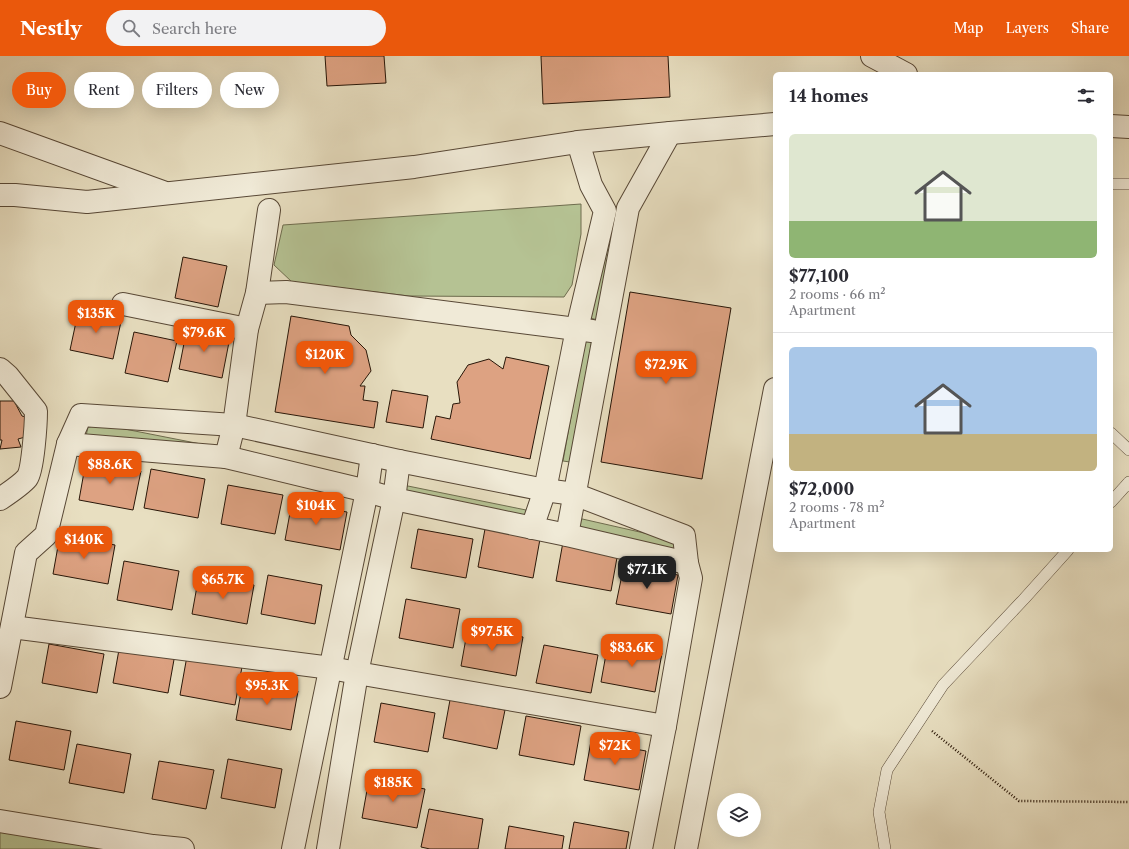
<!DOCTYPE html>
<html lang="en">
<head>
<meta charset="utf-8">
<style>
  body { margin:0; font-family:"Libre Caslon Text",serif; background:#f2f2f3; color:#2b2b33; height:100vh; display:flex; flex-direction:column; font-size:15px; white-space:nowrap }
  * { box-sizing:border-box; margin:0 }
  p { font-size:13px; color:#7c7c81 }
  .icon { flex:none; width:22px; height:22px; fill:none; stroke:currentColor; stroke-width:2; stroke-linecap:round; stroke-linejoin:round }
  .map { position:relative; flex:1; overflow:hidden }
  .drawer { position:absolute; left:773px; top:16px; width:340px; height:480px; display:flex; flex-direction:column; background:#fff; border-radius:6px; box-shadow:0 4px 16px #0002 }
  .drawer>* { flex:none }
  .hud { position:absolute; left:12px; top:16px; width:380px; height:36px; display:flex; gap:8px }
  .controls { position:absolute; left:717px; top:737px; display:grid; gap:8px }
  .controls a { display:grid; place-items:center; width:44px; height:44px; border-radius:50%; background:#fff; box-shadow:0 4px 16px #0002; font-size:20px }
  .price { position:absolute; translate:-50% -34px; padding:0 9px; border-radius:8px; background:#ea580c; color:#fff; font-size:13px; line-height:26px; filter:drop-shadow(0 1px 2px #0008) }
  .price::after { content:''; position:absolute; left:50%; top:24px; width:12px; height:9px; margin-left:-6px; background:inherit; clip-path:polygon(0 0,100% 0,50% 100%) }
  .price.active { background:#222; color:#fff }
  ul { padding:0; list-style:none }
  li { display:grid; align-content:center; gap:8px; height:212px; padding:0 16px }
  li+li { border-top:1px solid #e1e1e2 }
  li span { display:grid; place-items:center; height:124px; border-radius:6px; color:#555 }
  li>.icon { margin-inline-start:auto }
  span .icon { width:72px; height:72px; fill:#fffc; stroke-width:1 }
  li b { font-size:17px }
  h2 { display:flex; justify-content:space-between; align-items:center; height:48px; padding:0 16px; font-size:17px }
  .chip { padding:0 14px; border-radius:18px; background:#fff; box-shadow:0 4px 16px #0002; font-size:14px; line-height:36px }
  .chip.active { background:#ea580c; color:#fff }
  header { display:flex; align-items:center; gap:24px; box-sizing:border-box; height:56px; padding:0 20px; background:#ea580c; color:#fff }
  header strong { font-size:19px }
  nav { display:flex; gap:22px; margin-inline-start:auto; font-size:14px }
  .search { width:280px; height:36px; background:#f2f2f3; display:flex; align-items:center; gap:10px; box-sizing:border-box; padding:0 14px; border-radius:22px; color:#7c7c81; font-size:15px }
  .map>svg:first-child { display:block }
</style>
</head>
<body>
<header>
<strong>Nestly</strong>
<div class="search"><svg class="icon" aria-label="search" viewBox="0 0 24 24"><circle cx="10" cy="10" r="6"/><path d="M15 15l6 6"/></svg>Search here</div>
<nav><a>Map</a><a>Layers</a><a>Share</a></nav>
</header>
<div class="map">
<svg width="1129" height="793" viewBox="0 0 1129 793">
  <rect width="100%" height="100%" fill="#e8dfc1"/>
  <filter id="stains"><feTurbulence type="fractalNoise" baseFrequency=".005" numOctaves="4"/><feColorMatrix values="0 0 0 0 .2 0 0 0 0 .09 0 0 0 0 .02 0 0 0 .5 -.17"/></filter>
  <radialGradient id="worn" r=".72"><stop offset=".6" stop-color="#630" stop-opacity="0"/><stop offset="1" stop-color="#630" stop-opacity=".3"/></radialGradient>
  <g fill="#b5c293" stroke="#6e6c4e">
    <path d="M581,148V178L572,229L564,241L409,240L292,226L274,209L283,169Z"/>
    <path d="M606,179L613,183L598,264L590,262Z"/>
    <path d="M585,283L592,284L570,406L563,405Z"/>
    <path d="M89,366L211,390L85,385Z"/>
    <path d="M403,429L526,454L524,465L399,448Z"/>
    <path d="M578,462L675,484L674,497L577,476Z"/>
    <path d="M0,768L107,793H0Z"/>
  </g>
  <g fill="#dda282" stroke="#281608">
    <path d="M325,0H384L386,27L327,30Z"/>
    <path d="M541,0H668L670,41L543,48Z"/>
    <path d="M183,201L227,210L218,251L175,242Z"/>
    <path d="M630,236L731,252L702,423L601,406Z"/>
    <path d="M79,252L122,261L113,303L70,294Z"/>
    <path d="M291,260L349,270L351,279L366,294L371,315L360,330H365L363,344L378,346L374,372L275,356Z"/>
    <path d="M187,272L230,281L222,322L179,313Z"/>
    <path d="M134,276L177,285L168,326L125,317Z"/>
    <path d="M506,301L549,310L530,403L431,383L436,360L450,363L453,348L460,347L457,326L468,309L489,303L503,313Z"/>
    <path d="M392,334L428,340L423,372L386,366Z"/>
    <path d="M0,345H14L22,360L30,362L29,380L18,383L21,391L0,393L2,384H0Z"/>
    <path d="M86,405L141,415L133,454L79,444Z"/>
    <path d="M151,413L205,423L198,462L144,452Z"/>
    <path d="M228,429L283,439L275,478L221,468Z"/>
    <path d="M292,446L347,456L340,494L285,484Z"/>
    <path d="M418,473L473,483L466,522L411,512Z"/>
    <path d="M485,473L540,483L533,522L478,511Z"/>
    <path d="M60,479L115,489L108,528L53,518Z"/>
    <path d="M563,486L618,496L611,535L556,525Z"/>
    <path d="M124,505L179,515L172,554L117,544Z"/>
    <path d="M624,509L678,519L671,558L616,548Z"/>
    <path d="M199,519L254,529L247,568L192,558Z"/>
    <path d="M268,519L322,529L315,568L261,558Z"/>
    <path d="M406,543L460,553L453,592L399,582Z"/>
    <path d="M468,571L523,581L516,620L461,610Z"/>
    <path d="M608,587L662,597L655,636L601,626Z"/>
    <path d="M49,588L104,598L97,637L42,627Z"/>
    <path d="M120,588L175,598L168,637L113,627Z"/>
    <path d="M544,589L598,599L591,637L536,627Z"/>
    <path d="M187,600L242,611L235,649L180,639Z"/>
    <path d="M243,625L298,635L291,674L236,664Z"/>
    <path d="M450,644L505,654L497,693L443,682Z"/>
    <path d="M381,647L435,657L428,696L374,686Z"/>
    <path d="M526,660L581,670L574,709L519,699Z"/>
    <path d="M16,665L71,675L64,714L9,704Z"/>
    <path d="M591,685L646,695L639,734L584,724Z"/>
    <path d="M77,688L131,698L124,737L69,727Z"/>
    <path d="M228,703L282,713L275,752L221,742Z"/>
    <path d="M159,705L214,714L206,753L152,743Z"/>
    <path d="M369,723L425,733L417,772L362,762Z"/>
    <path d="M429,753L483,763L478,793H430L421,791Z"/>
    <path d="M574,766L629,776L626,793H569Z"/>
    <path d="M509,770L564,780L562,793H505Z"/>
  </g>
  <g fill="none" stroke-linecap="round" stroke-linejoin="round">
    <defs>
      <g id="service">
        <path d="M1111,128H1129"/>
        <path d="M1111,377L1129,394"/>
        <path d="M1111,446L1129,426"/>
        <path d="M885,793L879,756L887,714L943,629L1024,543L1068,494"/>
      </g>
      <g id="minor">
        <path d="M872,0L906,18"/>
        <path d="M1111,70L1129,71"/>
        <path d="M0,77L163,136"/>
        <path d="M0,139H15L87,146L414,111L578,86L670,77L775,68"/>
        <path d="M257,237L286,236L592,275"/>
        <path d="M123,248L247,273"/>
        <path d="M0,313L8,320L36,355C36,367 33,414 27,422C22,428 6,439 0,443"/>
        <path d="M68,388L226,401L367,435L394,443L567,479L687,507"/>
        <path d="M226,401L234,369L247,273L257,237L269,154"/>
        <path d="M532,472L545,434L577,273L605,155L591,129L578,86"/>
        <path d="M567,479L628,152L670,77"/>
        <path d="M12,571L331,612L357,617L665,670"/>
        <path d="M0,631L26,497L46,479L68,388L81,359L234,369L399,405L545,434L574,438L684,480L687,507L691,522L665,670L641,793"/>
        <path d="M0,765L153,790L183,793"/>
        <path d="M293,793L367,435L372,399"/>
        <path d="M328,793L357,617L394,443L399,405"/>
        <path d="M686,793L775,333"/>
      </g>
    </defs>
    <use href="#service" stroke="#584836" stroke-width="12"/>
    <use href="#minor" stroke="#584836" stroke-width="24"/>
    <path stroke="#281608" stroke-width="2.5" stroke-dasharray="1 2" stroke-linecap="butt" d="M932,675L1019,745L1129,746"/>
    <use href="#service" stroke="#f0ead7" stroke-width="11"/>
    <use href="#minor" stroke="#f0ead7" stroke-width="22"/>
  </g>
  <rect width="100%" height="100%" filter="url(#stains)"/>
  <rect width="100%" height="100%" fill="url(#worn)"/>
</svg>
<div class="controls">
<a><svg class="icon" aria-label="layers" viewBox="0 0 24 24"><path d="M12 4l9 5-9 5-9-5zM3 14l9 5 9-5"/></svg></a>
</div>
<b class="price" style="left:96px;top:278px">$135K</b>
<b class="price" style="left:204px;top:297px">$79.6K</b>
<b class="price" style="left:325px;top:319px">$120K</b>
<b class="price" style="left:666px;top:329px">$72.9K</b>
<b class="price" style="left:110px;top:429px">$88.6K</b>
<b class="price" style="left:316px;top:470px">$104K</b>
<b class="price" style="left:84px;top:504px">$140K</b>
<b class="price active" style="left:647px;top:534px">$77.1K</b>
<b class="price" style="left:223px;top:544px">$65.7K</b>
<b class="price" style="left:492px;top:596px">$97.5K</b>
<b class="price" style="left:632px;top:612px">$83.6K</b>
<b class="price" style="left:267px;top:650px">$95.3K</b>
<b class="price" style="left:615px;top:710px">$72K</b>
<b class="price" style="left:393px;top:747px">$185K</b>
<div class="hud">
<a class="chip active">Buy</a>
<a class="chip">Rent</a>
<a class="chip">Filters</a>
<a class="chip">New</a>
</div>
<section class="drawer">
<h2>14 homes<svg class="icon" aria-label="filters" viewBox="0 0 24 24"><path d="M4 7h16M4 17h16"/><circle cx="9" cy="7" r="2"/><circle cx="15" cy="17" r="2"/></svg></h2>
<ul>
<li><span style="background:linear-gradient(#dfe7d0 70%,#8fb573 0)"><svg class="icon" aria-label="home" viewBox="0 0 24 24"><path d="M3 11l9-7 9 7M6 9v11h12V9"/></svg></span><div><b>$77,100</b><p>2 rooms · 66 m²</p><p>Apartment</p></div></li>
<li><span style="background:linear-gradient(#a9c7e8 70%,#c2b280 0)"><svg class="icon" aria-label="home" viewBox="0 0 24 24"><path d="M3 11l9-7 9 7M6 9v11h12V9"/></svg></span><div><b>$72,000</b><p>2 rooms · 78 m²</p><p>Apartment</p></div></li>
</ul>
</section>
</div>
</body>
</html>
